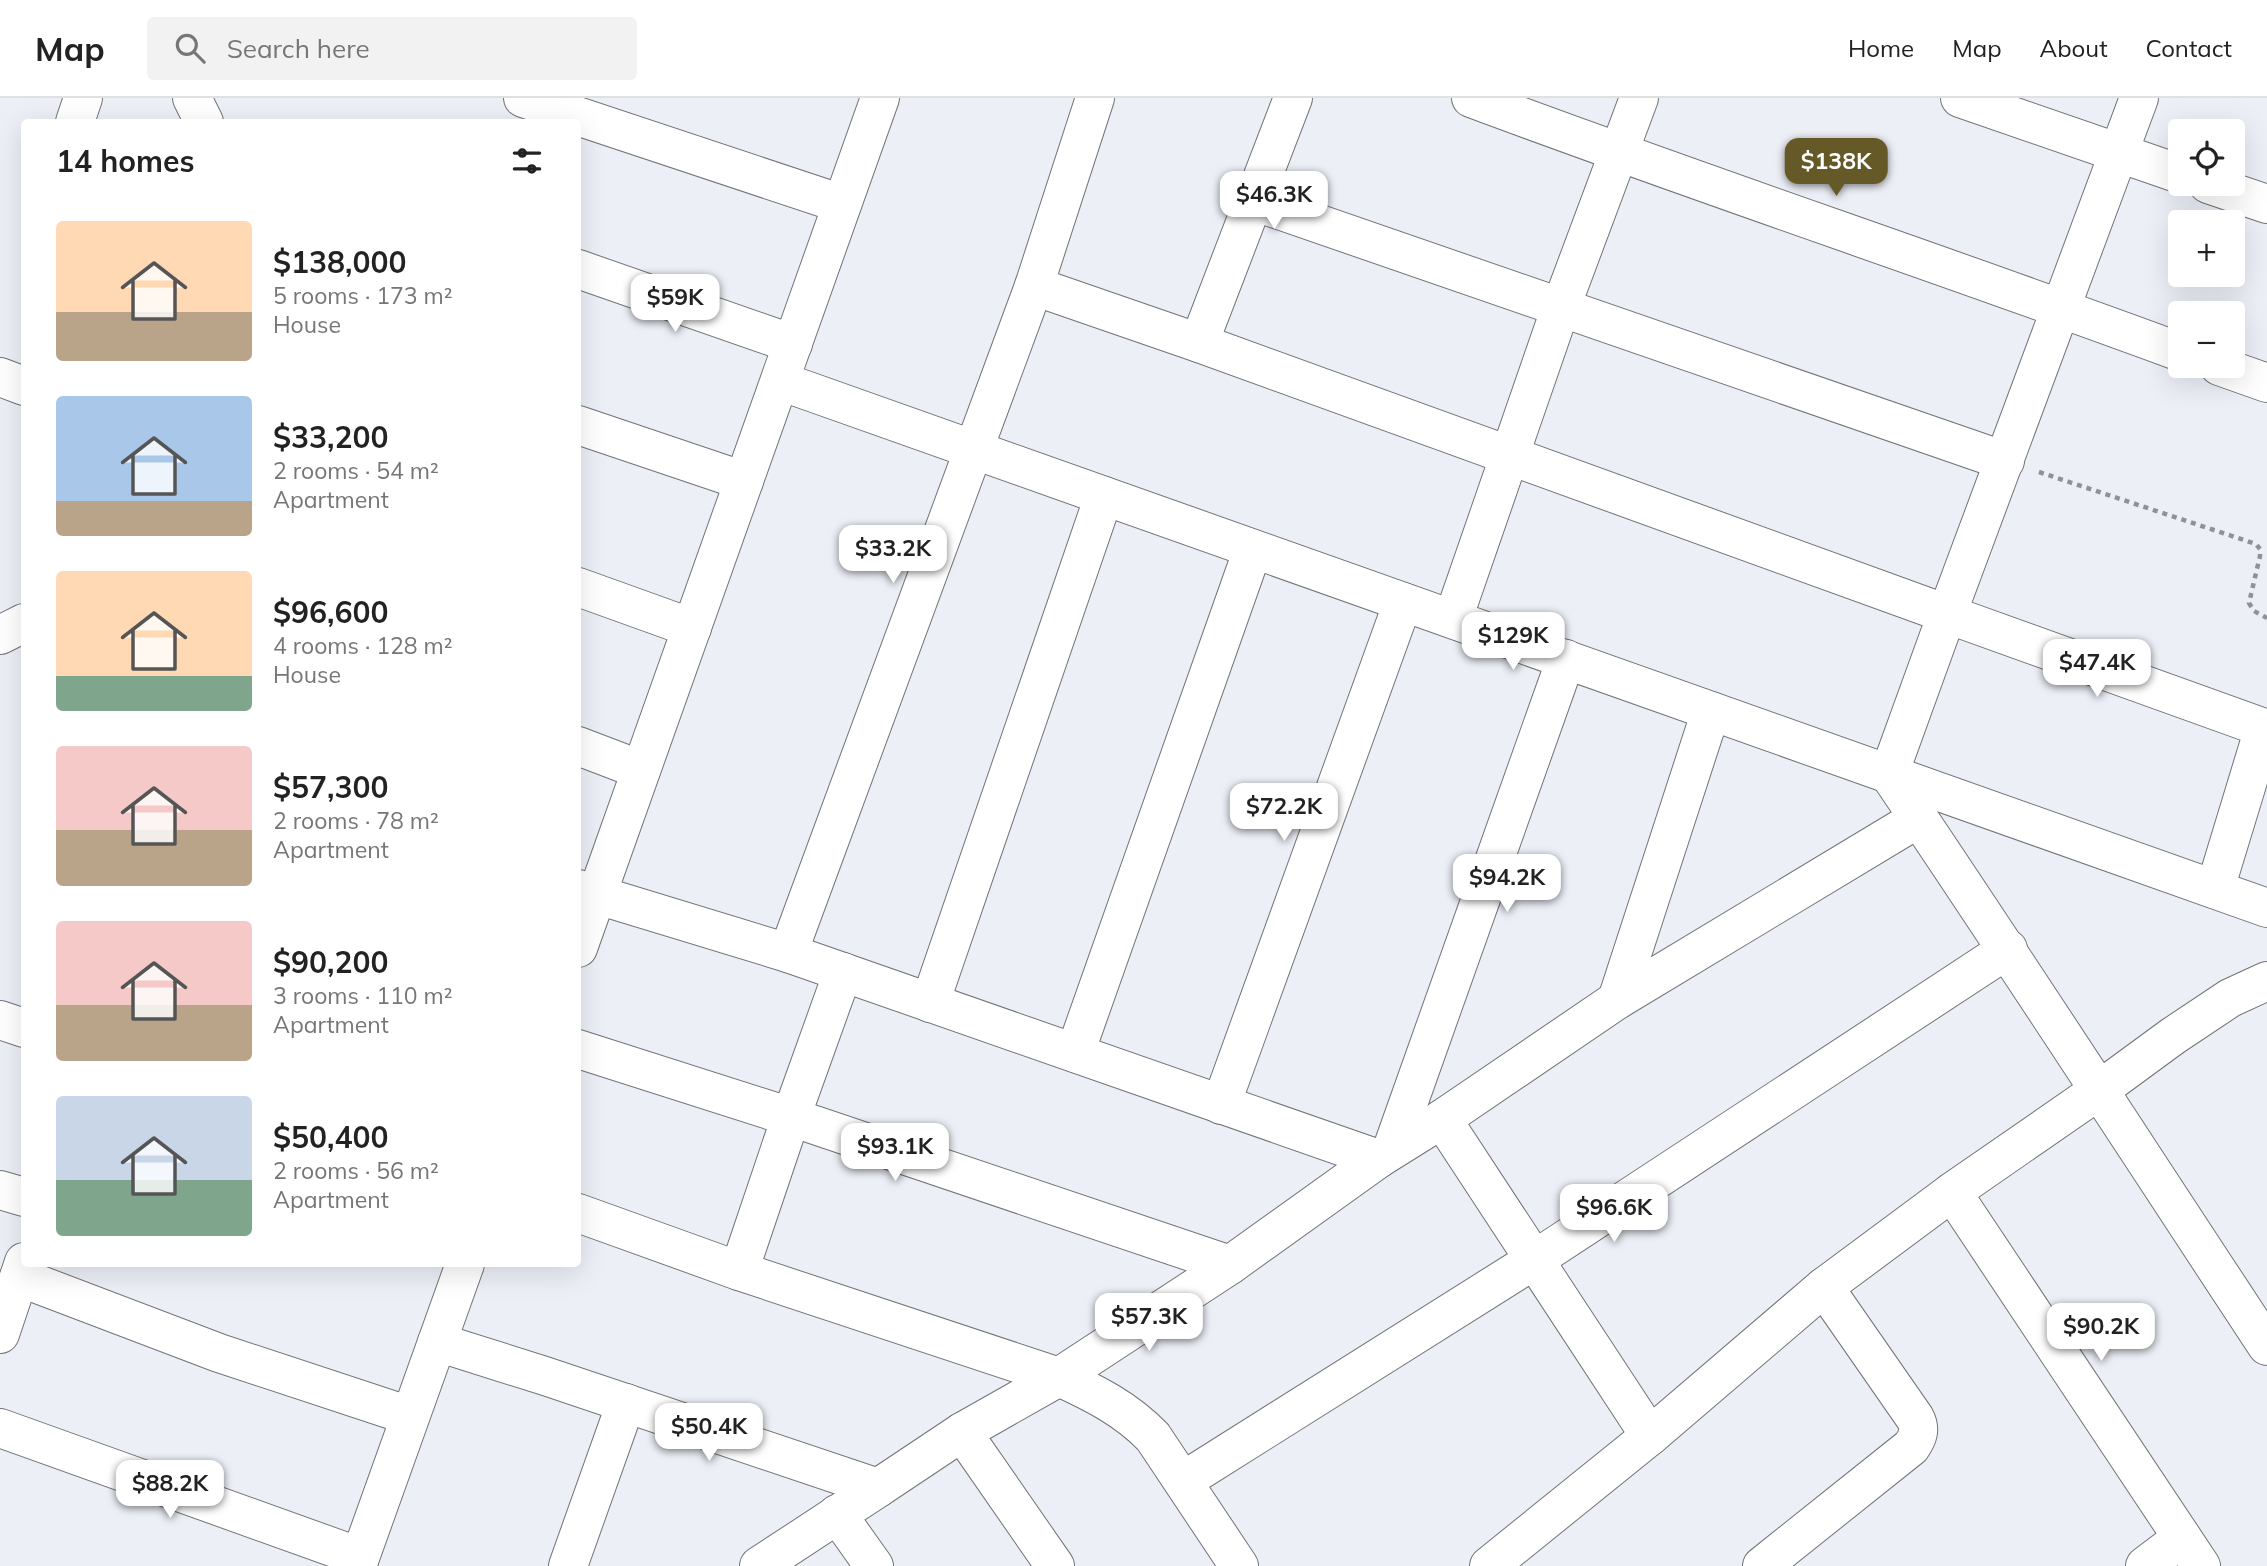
<!DOCTYPE html>
<html lang="en">
<head>
<meta charset="utf-8">
<style>
  body { margin:0; font-family:Mulish,sans-serif; background:#f2f2f2; color:#222; height:100vh; display:flex; flex-direction:column; font-size:26px; white-space:nowrap }
  * { box-sizing:border-box; margin:0 }
  p { font-size:23px; color:#767676 }
  .icon { flex:none; width:38px; height:38px; fill:none; stroke:currentColor; stroke-width:2; stroke-linecap:round; stroke-linejoin:round }
  .map { position:relative; flex:1; overflow:hidden }
  .side { position:absolute; left:21px; top:21px; width:560px; height:1148px; display:flex; flex-direction:column; background:#fff; border-radius:7px; box-shadow:0 7px 28px #0002 }
  .side>* { flex:none }
  .fabs { position:absolute; left:2168px; top:21px; display:grid; gap:14px }
  .fabs a { display:grid; place-items:center; width:77px; height:77px; border-radius:7px; background:#fff; box-shadow:0 7px 28px #0002; font-size:35px }
  .price { position:absolute; translate:-50% -60px; padding:0 16px; border-radius:14px; background:#fff; color:#222; font-size:23px; line-height:46px; filter:drop-shadow(0 2px 4px #0008) }
  .price::after { content:''; position:absolute; left:50%; top:42px; width:21px; height:16px; margin-left:-10px; background:inherit; clip-path:polygon(0 0,100% 0,50% 100%) }
  .price.active { background:#655a27; color:#fff }
  ul { padding:0; list-style:none }
  li { display:flex; align-items:center; gap:21px; height:175px; padding:0 35px }
  li span { display:grid; place-items:center; flex:none; width:196px; height:140px; border-radius:7px; color:#555 }
  li>.icon { margin-inline-start:auto }
  span .icon { width:84px; height:84px; fill:#fffc; stroke-width:1 }
  li b { font-size:30px }
  h2 { display:flex; justify-content:space-between; align-items:center; height:84px; padding:0 35px; font-size:30px }
  header { display:flex; align-items:center; gap:42px; box-sizing:border-box; height:98px; padding:0 35px; background:#fff; border-bottom:2px solid #e0e0e0 }
  header strong { font-size:33px }
  nav { display:flex; gap:38px; margin-inline-start:auto; font-size:24px }
  .search { width:490px; height:63px; background:#f2f2f2; display:flex; align-items:center; gap:18px; box-sizing:border-box; padding:0 24px; border-radius:7px; color:#767676; font-size:26px }
  .map>svg:first-child { display:block }
</style>
</head>
<body>
<header>
<strong>Map</strong>
<div class="search"><svg class="icon" aria-label="search" viewBox="0 0 24 24"><circle cx="10" cy="10" r="6"/><path d="M15 15l6 6"/></svg>Search here</div>
<nav><a>Home</a><a>Map</a><a>About</a><a>Contact</a></nav>
</header>
<div class="map">
<svg width="2267" height="1468" viewBox="0 0 2267 1468">
  <rect width="100%" height="100%" fill="#eceff6"/>
  <g fill="none" stroke-linecap="round" stroke-linejoin="round">
    <defs>
      <g id="street">
        <path d="M192,0L204,24"/>
        <path d="M523,0L842,106"/>
        <path d="M1471,0C1706,88 1945,167 2180,254"/>
        <path d="M1960,0L2180,76"/>
        <path d="M2139,0L1947,516L2267,631"/>
        <path d="M75,24L83,0"/>
        <path d="M2208,86L2267,106"/>
        <path d="M1253,103L2005,363"/>
        <path d="M578,171L793,246"/>
        <path d="M1034,188L1199,245L1947,516L1889,676C2017,865 2141,1057 2267,1248"/>
        <path d="M1199,245L1293,0"/>
        <path d="M2219,268L2267,285"/>
        <path d="M0,279L24,288"/>
        <path d="M578,327L744,383"/>
        <path d="M578,489L692,530"/>
        <path d="M1453,521L1561,209L1639,0"/>
        <path d="M0,537L24,525"/>
        <path d="M578,648L641,672"/>
        <path d="M578,791L788,855L1034,188L1095,0"/>
        <path d="M2215,791L2264,630"/>
        <path d="M788,855L1378,1061L1442,1021L1617,902L1919,720"/>
        <path d="M1617,902L1711,613"/>
        <path d="M930,905L1104,398"/>
        <path d="M578,951L791,1019L1230,1167"/>
        <path d="M1075,955L1253,451"/>
        <path d="M1221,1007L1403,504"/>
        <path d="M1442,1021L1650,1338"/>
        <path d="M1392,1051L1566,561"/>
        <path d="M0,1092L24,1099"/>
        <path d="M1952,1094L2201,1468"/>
        <path d="M578,1115L739,1173L1059,1279C1094,1295 1126,1311 1153,1339L1239,1468"/>
        <path d="M739,1173L791,1019L843,874"/>
        <path d="M19,1179L219,1255L410,1318"/>
        <path d="M0,1236L24,1164"/>
        <path d="M437,1244L545,1278L878,1390L962,1334"/>
        <path d="M0,1330L360,1459"/>
        <path d="M1183,1383L1534,1162L2008,851"/>
        <path d="M837,1416L874,1468"/>
        <path d="M568,1468L626,1305"/>
        <path d="M759,1468L878,1390"/>
        <path d="M1055,1468L962,1334L1059,1279L1230,1167L1378,1061"/>
        <path d="M1762,1468L1911,1349C1918,1339 1921,1331 1915,1320L1824,1189"/>
        <path d="M2145,1468L2182,1440"/>
      </g>
      <g id="secondary">
        <path d="M780,283L2267,810"/>
        <path d="M578,850L880,0"/>
        <path d="M0,922L24,930"/>
        <path d="M357,1468L465,1166"/>
        <path d="M1489,1468L1650,1338L1824,1189L1952,1094L2098,993L2173,938L2230,900L2267,883"/>
      </g>
    </defs>
    <use href="#street" stroke="#717379" stroke-width="40"/>
    <use href="#secondary" stroke="#717379" stroke-width="40"/>
    <path stroke="#8f9196" stroke-width="4.5" stroke-dasharray="5 5" stroke-linecap="butt" d="M2039,374L2256,446L2260,451V458L2249,505L2254,513L2267,520"/>
    <use href="#street" stroke="#fff" stroke-width="38"/>
    <use href="#secondary" stroke="#fff" stroke-width="38"/>
  </g>
</svg>
<div class="fabs">
<a><svg class="icon" aria-label="locate" viewBox="0 0 24 24"><circle cx="12" cy="12" r="6"/><path d="M12 2v4M12 18v4M2 12h4M18 12h4"/></svg></a>
<a>+</a>
<a>−</a>
</div>
<b class="price active" style="left:1836px;top:100px">$138K</b>
<b class="price" style="left:1274px;top:133px">$46.3K</b>
<b class="price" style="left:675px;top:236px">$59K</b>
<b class="price" style="left:893px;top:487px">$33.2K</b>
<b class="price" style="left:1513px;top:574px">$129K</b>
<b class="price" style="left:2097px;top:601px">$47.4K</b>
<b class="price" style="left:1284px;top:745px">$72.2K</b>
<b class="price" style="left:1507px;top:816px">$94.2K</b>
<b class="price" style="left:895px;top:1085px">$93.1K</b>
<b class="price" style="left:1614px;top:1146px">$96.6K</b>
<b class="price" style="left:1149px;top:1255px">$57.3K</b>
<b class="price" style="left:2101px;top:1265px">$90.2K</b>
<b class="price" style="left:709px;top:1365px">$50.4K</b>
<b class="price" style="left:170px;top:1422px">$88.2K</b>
<section class="side">
<h2>14 homes<svg class="icon" aria-label="filters" viewBox="0 0 24 24"><path d="M4 7h16M4 17h16"/><circle cx="9" cy="7" r="2"/><circle cx="15" cy="17" r="2"/></svg></h2>
<ul>
<li><span style="background:linear-gradient(#ffd9b3 65%,#b9a48a 0)"><svg class="icon" aria-label="home" viewBox="0 0 24 24"><path d="M3 11l9-7 9 7M6 9v11h12V9"/></svg></span><div><b>$138,000</b><p>5 rooms · 173 m²</p><p>House</p></div></li>
<li><span style="background:linear-gradient(#a9c7e8 75%,#b9a48a 0)"><svg class="icon" aria-label="home" viewBox="0 0 24 24"><path d="M3 11l9-7 9 7M6 9v11h12V9"/></svg></span><div><b>$33,200</b><p>2 rooms · 54 m²</p><p>Apartment</p></div></li>
<li><span style="background:linear-gradient(#ffd9b3 75%,#7fa58c 0)"><svg class="icon" aria-label="home" viewBox="0 0 24 24"><path d="M3 11l9-7 9 7M6 9v11h12V9"/></svg></span><div><b>$96,600</b><p>4 rooms · 128 m²</p><p>House</p></div></li>
<li><span style="background:linear-gradient(#f6c9c9 60%,#b9a48a 0)"><svg class="icon" aria-label="home" viewBox="0 0 24 24"><path d="M3 11l9-7 9 7M6 9v11h12V9"/></svg></span><div><b>$57,300</b><p>2 rooms · 78 m²</p><p>Apartment</p></div></li>
<li><span style="background:linear-gradient(#f6c9c9 60%,#b9a48a 0)"><svg class="icon" aria-label="home" viewBox="0 0 24 24"><path d="M3 11l9-7 9 7M6 9v11h12V9"/></svg></span><div><b>$90,200</b><p>3 rooms · 110 m²</p><p>Apartment</p></div></li>
<li><span style="background:linear-gradient(#c9d6e8 60%,#7fa58c 0)"><svg class="icon" aria-label="home" viewBox="0 0 24 24"><path d="M3 11l9-7 9 7M6 9v11h12V9"/></svg></span><div><b>$50,400</b><p>2 rooms · 56 m²</p><p>Apartment</p></div></li>
</ul>
</section>
</div>
</body>
</html>
